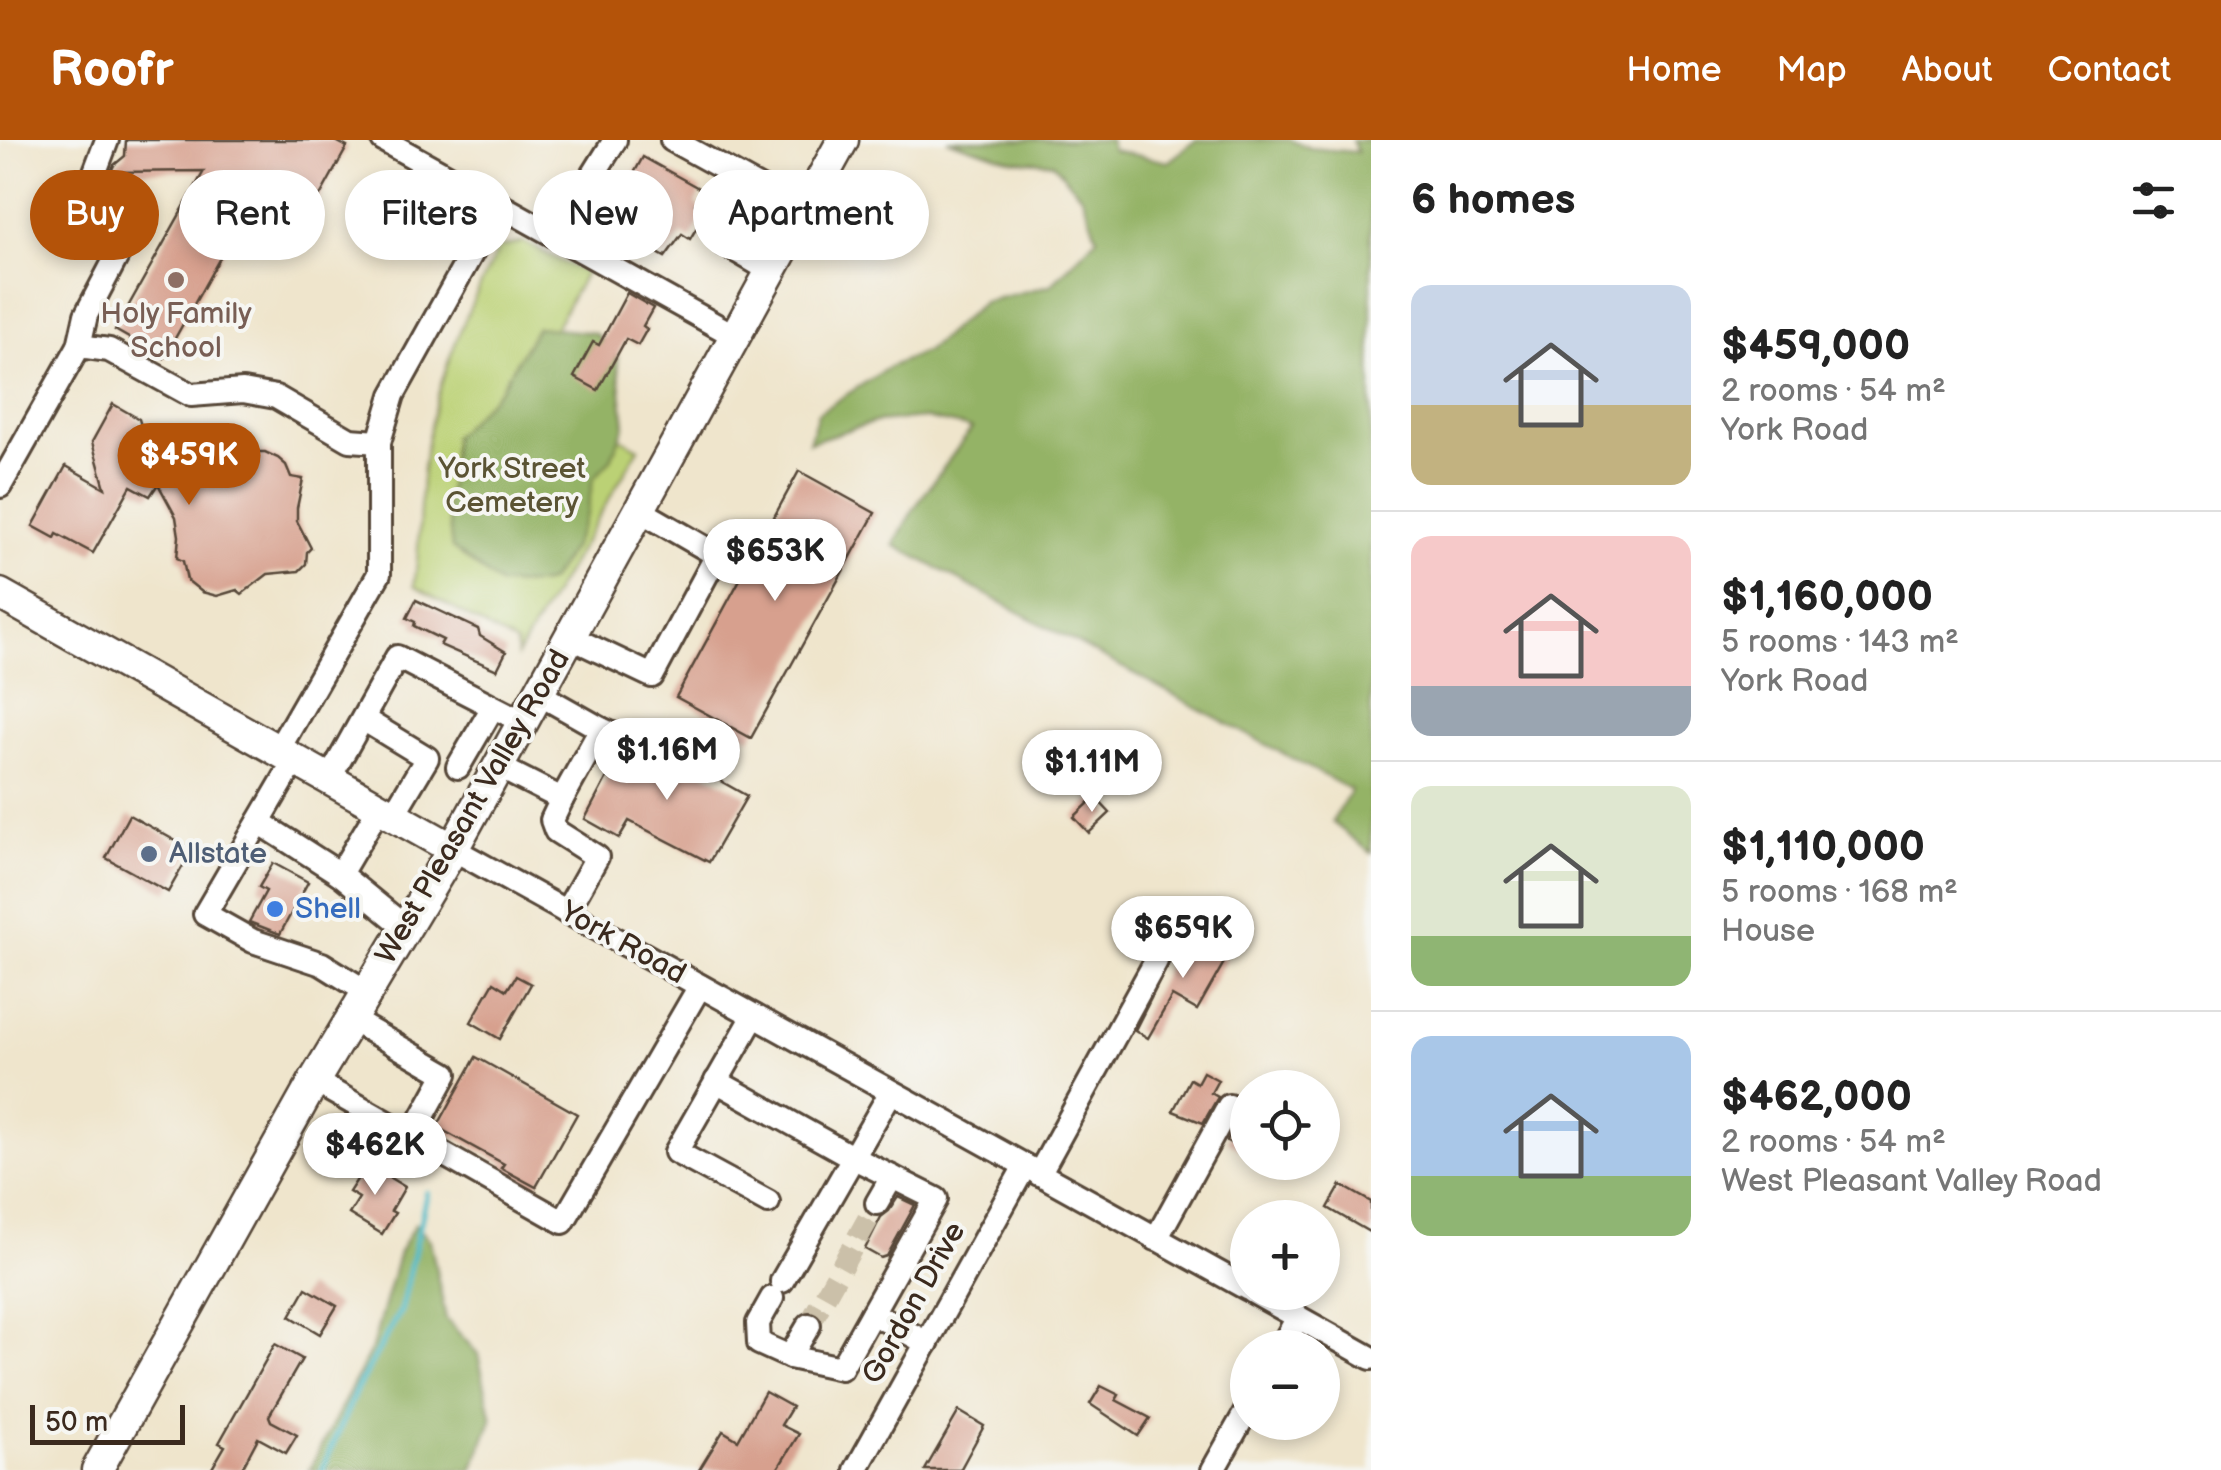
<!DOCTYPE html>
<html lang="en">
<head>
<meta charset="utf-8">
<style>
  body { margin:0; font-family:"Balsamiq Sans",sans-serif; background:#f6f6f6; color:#222; height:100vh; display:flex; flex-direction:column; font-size:38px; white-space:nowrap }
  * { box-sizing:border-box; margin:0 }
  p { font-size:32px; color:#767676 }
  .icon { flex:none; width:55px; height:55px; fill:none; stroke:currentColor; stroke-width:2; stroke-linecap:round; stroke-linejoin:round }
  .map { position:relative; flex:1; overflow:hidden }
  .drawer { display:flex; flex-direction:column; background:#fff; width:850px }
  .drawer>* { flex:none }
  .top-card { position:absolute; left:30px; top:30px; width:950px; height:90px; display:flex; gap:20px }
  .tools { position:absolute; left:1230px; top:930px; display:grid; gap:20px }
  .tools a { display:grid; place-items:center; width:110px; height:110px; border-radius:50%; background:#fff; box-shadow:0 5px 15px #0003; font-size:50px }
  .scale { position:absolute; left:30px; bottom:25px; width:155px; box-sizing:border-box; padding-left:10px; border:5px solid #3b2a1e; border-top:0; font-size:28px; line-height:35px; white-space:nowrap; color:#3b2a1e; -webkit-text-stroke:8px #f6f6f2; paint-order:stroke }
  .price { position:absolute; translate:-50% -85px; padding:0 22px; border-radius:35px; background:#fff; color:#222; font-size:32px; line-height:65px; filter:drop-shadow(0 2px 5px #0008) }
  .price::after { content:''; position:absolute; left:50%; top:60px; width:30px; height:22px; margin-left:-15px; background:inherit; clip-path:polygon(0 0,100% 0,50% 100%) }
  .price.selected { background:#b45309; color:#fff }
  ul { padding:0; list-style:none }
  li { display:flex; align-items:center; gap:30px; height:250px; padding:0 40px }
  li+li { border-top:2px solid #e0e0e0 }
  li span { display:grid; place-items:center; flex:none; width:280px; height:200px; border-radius:20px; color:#555 }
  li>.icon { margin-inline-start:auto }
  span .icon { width:120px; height:120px; fill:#fffc; stroke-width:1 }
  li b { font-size:42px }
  h2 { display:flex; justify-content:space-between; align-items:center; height:120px; padding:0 40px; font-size:42px }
  .tag { padding:0 35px; border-radius:45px; background:#fff; box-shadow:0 5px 15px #0003; font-size:35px; line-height:90px }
  .tag.selected { background:#b45309; color:#fff }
  header { display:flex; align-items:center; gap:60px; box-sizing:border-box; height:140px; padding:0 50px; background:#b45309; color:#fff }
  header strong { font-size:48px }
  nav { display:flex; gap:55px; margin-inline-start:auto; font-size:35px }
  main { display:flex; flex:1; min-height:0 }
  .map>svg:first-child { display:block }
</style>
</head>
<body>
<header>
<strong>Roofr</strong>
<nav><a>Home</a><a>Map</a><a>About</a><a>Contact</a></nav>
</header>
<main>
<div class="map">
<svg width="1371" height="1330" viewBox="0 0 1371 1330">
  <rect width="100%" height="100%" fill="#f6f6f2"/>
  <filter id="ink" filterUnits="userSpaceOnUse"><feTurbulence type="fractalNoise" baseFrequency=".01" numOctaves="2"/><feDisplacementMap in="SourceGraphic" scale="20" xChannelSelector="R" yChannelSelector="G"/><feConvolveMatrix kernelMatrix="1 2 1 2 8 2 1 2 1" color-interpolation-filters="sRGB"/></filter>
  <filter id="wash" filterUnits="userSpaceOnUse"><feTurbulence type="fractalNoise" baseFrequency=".0048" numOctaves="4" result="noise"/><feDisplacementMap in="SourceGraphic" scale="40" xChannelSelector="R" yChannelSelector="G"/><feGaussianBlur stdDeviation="2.25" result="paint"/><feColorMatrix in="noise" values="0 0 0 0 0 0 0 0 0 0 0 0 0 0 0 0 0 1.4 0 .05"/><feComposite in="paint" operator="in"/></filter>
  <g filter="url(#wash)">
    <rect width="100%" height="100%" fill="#efe5cc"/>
    <path fill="#bbd175" stroke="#7b7e4a" stroke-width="2.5" d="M523,102L585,133L524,245L639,308L517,516L516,504L414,446C421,405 418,362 424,321C434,246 464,175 499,108Z"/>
    <g fill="#94b366" stroke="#686e42" stroke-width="2.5">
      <path d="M947,0H1110L1112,10L1168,22L1196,0H1290L1310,8L1357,12L1352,0H1371V713L1332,682L1351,650L894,405L913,370L972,288L925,278L875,282L809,302L818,273L891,226L927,211L983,162L1051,145L1097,97L1082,57L1053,23L1012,20Z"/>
      <path d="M537,187L595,193L617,215L625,285L611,319L593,339L587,373L572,408L550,441L541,444L500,445L452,408L447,366L453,297L500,249Z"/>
      <path d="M415,1084L430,1100L446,1179L478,1214L492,1280L472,1330H309L372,1208L399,1112Z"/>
    </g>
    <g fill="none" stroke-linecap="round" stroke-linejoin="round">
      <path stroke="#4dbac6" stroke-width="6" d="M322,1330L355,1252L401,1170L427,1053"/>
    </g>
    <g id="blocks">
      <g fill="#d7a08e">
        <path d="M126,0H334L347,7L309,76L294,88L274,86L246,71L164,218L115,190L204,31L111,32L114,25L125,16Z"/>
        <path d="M643,17L702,50L695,64L706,72L690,99L682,94L665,117L624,94L626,90L608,80Z"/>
        <path d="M627,153L653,168L643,186L647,189L638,205L626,199L598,250L574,237L593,202L599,205Z"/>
        <path d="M113,264L139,279L151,320L175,334L193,335L208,331L222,323L241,302L249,312H265L278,318L286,325L291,337L303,339L297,368V381L311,408L307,412L306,424L299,431L268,434L242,454L237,450L217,456L202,452L187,440L183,421L177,418L179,396L176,377L158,344L150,356L131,346L93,413L57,394L55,398L33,386L66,326L105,348L92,302Z"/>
        <path d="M799,331L875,373L751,598L676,557Z"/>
        <path d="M416,460L478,489L480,496L506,512L497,530L440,505L443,500L414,486L415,482L407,478Z"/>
        <path d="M653,611L680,626L683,620L747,656L709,722L629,681L619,698L585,679L616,620L618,622L623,615L639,621Z"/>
        <path d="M1095,657L1110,673L1089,693L1074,677Z"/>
        <path d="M129,675L192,710L168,752L106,718Z"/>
        <path d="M273,723L308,742L280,794L249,782L266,751L259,747Z"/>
        <path d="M1183,795L1226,819L1197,870L1172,856L1148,898L1135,890Z"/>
        <path d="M516,836L531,844L500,899L471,882L494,842L507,850Z"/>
        <path d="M476,917L577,974L536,1047L501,1028L504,1024L437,987Z"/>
        <path d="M1203,932L1218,940L1211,953L1218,957L1203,983L1173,971L1190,939L1197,943Z"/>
        <path d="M1243,971L1248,973V998L1241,1009L1227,1001Z"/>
        <path d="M367,1024L405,1047L391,1071L395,1073L382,1094L349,1074L359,1058L349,1052Z"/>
        <path d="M1341,1045L1371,1062V1093L1328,1068Z"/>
        <path d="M898,1057L915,1065L887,1116L881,1118L865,1109L881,1077L889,1071Z"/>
        <path d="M306,1148L337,1166L320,1194L290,1176Z"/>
        <path d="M275,1204L302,1219L269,1276L271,1281L297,1295L286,1313L258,1298L241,1330H211L225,1306L219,1303Z"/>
        <path d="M1101,1246L1119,1255L1116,1260L1150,1278L1138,1296L1090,1264Z"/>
        <path d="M765,1252L792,1267L781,1285L799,1294L777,1330H699L723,1291L738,1300Z"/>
        <path d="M959,1271L984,1286L960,1330H925Z"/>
      </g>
    </g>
  </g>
  <g filter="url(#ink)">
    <use href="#blocks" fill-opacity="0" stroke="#564638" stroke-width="2.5"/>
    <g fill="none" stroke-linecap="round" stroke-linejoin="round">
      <path stroke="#cbc0a9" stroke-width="22" stroke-dasharray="22 11" stroke-linecap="butt" d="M809,1185L877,1063"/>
      <defs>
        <g id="minor">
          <path d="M383,0L735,196"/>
          <path d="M672,0L803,72"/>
          <path d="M768,53C742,63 724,73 723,103L771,131"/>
          <path d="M580,56L615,0"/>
          <path d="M79,206L109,210L191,255L243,251L276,257L350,300L379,302"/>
          <path d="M0,346L79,206L86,175L139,74L90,45L107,0"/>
          <path d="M570,497L652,536L717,415L639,370"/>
          <path d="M363,579L427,618L393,675"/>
          <path d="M601,589L639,606"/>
          <path d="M278,610L379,434V302L393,255L499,64"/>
          <path d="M295,620L205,774L253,801L322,824L367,852"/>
          <path d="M458,627L493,567"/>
          <path d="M499,627L562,659L601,589L539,554"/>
          <path d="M329,639L397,517L523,582"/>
          <path d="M562,659L552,680L556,691L597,717L566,772"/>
          <path d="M259,682L340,734L405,787"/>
          <path d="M453,709L1248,1149"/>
          <path d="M340,734L379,668"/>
          <path d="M754,876L676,1012L768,1062"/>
          <path d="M352,880L446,934L412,996"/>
          <path d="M314,941L563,1082L700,846"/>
          <path d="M716,941L854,1018L936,1059L841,1228L790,1217L759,1203L758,1183L772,1158"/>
          <path d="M1039,1034L1156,821"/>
          <path d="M877,1063L892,1037"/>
          <path d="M1156,1099L1229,966"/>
          <path d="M782,1141L891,952"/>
          <path d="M1253,1152L1371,1218"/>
          <path d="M872,1173L927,1203"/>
          <path d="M1281,1208L1298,1177"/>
          <path d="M790,1217L809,1185"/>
          <path d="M856,1330L1025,1026"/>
          <path d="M1213,1330L1248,1268"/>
        </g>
        <g id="major">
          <path d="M0,454L453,709"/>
          <path d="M97,1330L314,941L453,709L843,0"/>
        </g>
      </defs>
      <use href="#minor" stroke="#564638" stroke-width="28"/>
      <use href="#major" stroke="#564638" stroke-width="35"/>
      <use href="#minor" stroke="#fff" stroke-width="22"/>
      <use href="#major" stroke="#fff" stroke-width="30"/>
    </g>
  </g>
  <circle fill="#8d6e63" stroke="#f6f6f2" stroke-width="4" cx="176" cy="140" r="10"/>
  <circle fill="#5c6f8a" stroke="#f6f6f2" stroke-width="4" cx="149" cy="714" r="10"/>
  <circle fill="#3f7fe0" stroke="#f6f6f2" stroke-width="4" cx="275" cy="769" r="10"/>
  <g text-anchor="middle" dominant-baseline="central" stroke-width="8" stroke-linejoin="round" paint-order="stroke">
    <g font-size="30" fill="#785e54" stroke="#f6f6f2">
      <text x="176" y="174">Holy Family<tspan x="176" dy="34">School</tspan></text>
    </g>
    <g font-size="30" fill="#5b5434" stroke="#f6f6f2">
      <text x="512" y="329">York Street<tspan x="512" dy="34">Cemetery</tspan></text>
    </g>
    <g font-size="30" fill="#3b2a1e" stroke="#f6f6f2">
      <text transform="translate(473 667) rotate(-60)">West Pleasant Valley Road</text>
      <text transform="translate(623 803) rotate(29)">York Road</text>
      <text transform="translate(914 1163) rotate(-61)">Gordon Drive</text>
    </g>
    <g font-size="30" fill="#4e5e75" stroke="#f6f6f2" text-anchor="start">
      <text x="169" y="714">Allstate</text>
    </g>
    <g font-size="30" fill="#366cbe" stroke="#f6f6f2" text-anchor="start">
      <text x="295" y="769">Shell</text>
    </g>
  </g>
</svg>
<div class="tools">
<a><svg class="icon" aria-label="locate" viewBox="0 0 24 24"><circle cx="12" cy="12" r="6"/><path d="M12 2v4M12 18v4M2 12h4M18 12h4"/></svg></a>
<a>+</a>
<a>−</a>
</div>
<div class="scale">50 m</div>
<b class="price selected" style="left:189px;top:368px">$459K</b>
<b class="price" style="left:775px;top:464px">$653K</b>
<b class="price" style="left:667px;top:663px">$1.16M</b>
<b class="price" style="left:1092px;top:675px">$1.11M</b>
<b class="price" style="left:1183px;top:841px">$659K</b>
<b class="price" style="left:375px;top:1058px">$462K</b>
<div class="top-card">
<a class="tag selected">Buy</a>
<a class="tag">Rent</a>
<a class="tag">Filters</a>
<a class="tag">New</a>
<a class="tag">Apartment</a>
</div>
</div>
<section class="drawer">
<h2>6 homes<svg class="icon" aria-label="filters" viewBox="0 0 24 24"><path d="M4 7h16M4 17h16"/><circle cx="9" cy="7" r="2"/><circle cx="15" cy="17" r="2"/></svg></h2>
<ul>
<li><span style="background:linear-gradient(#c9d6e8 60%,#c2b280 0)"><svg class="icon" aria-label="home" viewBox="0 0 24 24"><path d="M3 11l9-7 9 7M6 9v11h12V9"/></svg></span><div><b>$459,000</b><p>2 rooms · 54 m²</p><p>York Road</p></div></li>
<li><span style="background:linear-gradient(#f6c9c9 75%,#9aa5b1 0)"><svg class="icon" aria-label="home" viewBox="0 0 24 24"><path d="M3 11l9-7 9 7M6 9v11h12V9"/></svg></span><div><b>$1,160,000</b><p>5 rooms · 143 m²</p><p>York Road</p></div></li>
<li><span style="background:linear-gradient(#dfe7d0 75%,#8fb573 0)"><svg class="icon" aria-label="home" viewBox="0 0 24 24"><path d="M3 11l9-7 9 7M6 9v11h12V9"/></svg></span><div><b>$1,110,000</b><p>5 rooms · 168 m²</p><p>House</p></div></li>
<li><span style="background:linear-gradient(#a9c7e8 70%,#8fb573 0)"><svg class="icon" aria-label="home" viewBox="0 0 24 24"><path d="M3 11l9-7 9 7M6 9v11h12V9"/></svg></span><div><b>$462,000</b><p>2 rooms · 54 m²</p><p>West Pleasant Valley Road</p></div></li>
</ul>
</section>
</main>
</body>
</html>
